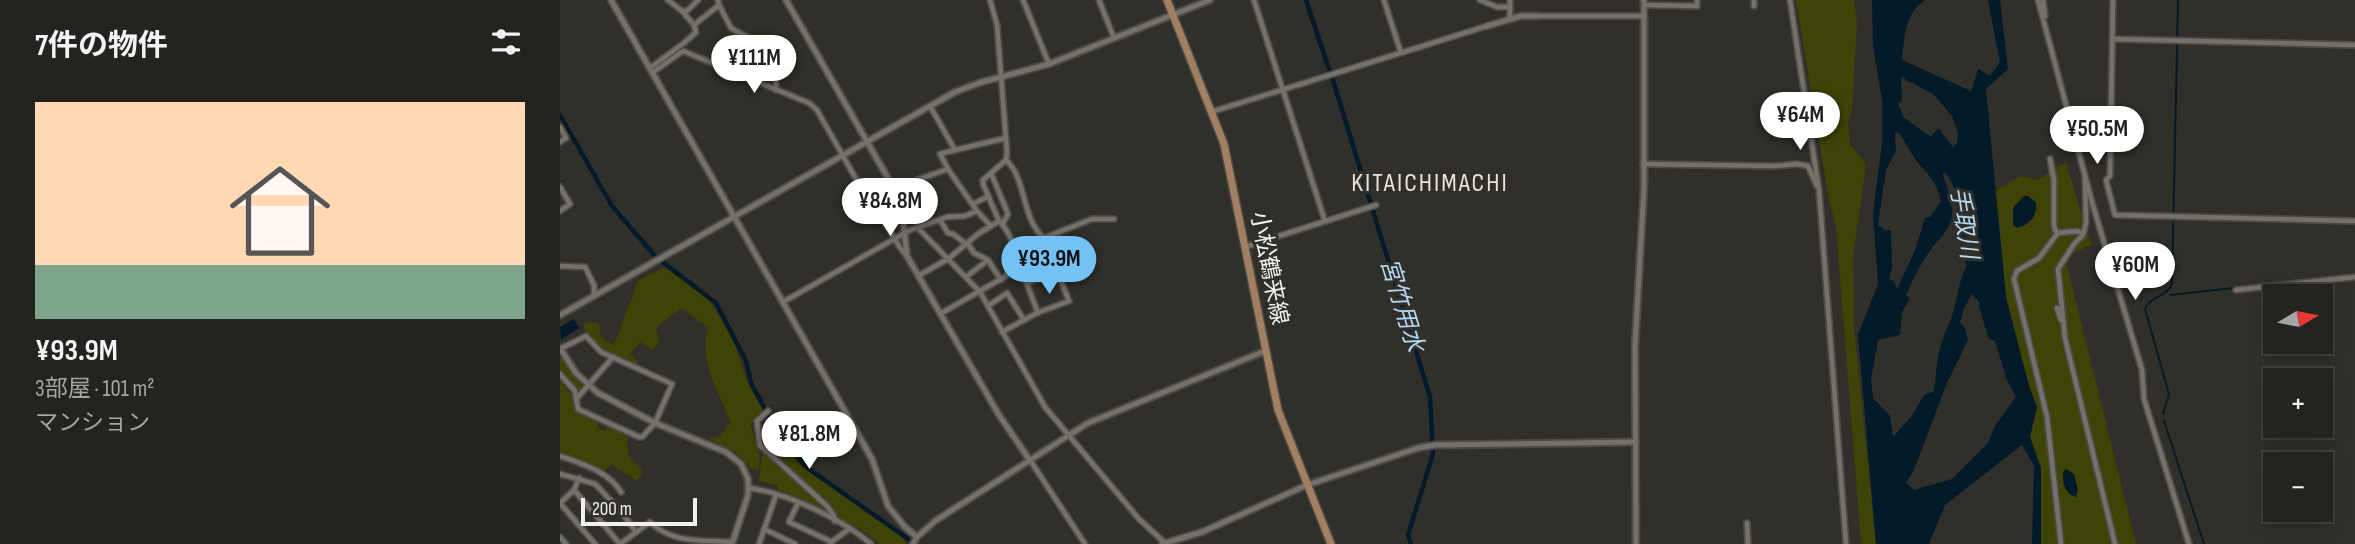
<!DOCTYPE html>
<html lang="ja">
<head>
<meta charset="utf-8">
<style>
  body { margin:0; font-family:"Sofia Sans Condensed","Noto Sans JP",sans-serif; background:#312f2c; color:#f1f3f6; height:100vh; display:flex; flex-direction:column; font-size:26px; white-space:nowrap }
  * { box-sizing:border-box; margin:0 }
  p { font-size:23px; color:#a3a4a4 }
  .icon { flex:none; width:38px; height:38px; fill:none; stroke:currentColor; stroke-width:2; stroke-linecap:round; stroke-linejoin:round }
  .map { position:relative; flex:1; overflow:hidden }
  .details { display:flex; flex-direction:column; background:#25231f; width:560px }
  .details>* { flex:none }
  .needle { width:46px; rotate:80deg }
  .buttons { position:absolute; left:1703px; top:284px; display:grid; gap:14px }
  .buttons a { display:grid; place-items:center; width:70px; height:70px; border-radius:0px; background:#25231f; box-shadow:0 4px 18px #0003,0 0 0 2px #42403d; font-size:35px }
  .scale { position:absolute; left:21px; bottom:18px; width:116px; box-sizing:border-box; padding-left:7px; border:4px solid #f1f0ec; border-top:0; font-size:19px; line-height:24px; white-space:nowrap; color:#f1f0ec; -webkit-text-stroke:5px #312f29; paint-order:stroke }
  .price { position:absolute; translate:-50% -60px; padding:0 16px; border-radius:24px; background:#fff; color:#222; font-size:23px; line-height:46px; filter:drop-shadow(0 2px 4px #0008) }
  .price::after { content:''; position:absolute; left:50%; top:42px; width:21px; height:16px; margin-left:-10px; background:inherit; clip-path:polygon(0 0,100% 0,50% 100%) }
  .price.current { background:#73c1f5; color:#111 }
  ul { padding:0; list-style:none }
  li { display:grid; align-content:center; gap:14px; height:371px; padding:0 35px }
  li span { display:grid; place-items:center; height:217px; border-radius:0px; color:#555 }
  li>.icon { margin-inline-start:auto }
  span .icon { width:126px; height:126px; fill:#fffc; stroke-width:1 }
  li b { font-size:30px }
  h2 { display:flex; justify-content:space-between; align-items:center; height:84px; padding:0 35px; font-size:30px }
  main { display:flex; flex:1; min-height:0 }
  .map>svg:first-child { display:block }
</style>
</head>
<body>
<main>
<section class="details">
<h2>7件の物件<svg class="icon" aria-label="filters" viewBox="0 0 24 24"><path d="M4 7h16M4 17h16"/><circle cx="9" cy="7" r="2"/><circle cx="15" cy="17" r="2"/></svg></h2>
<ul>
<li><span style="background:linear-gradient(#ffd9b3 75%,#7fa58c 0)"><svg class="icon" aria-label="home" viewBox="0 0 24 24"><path d="M3 11l9-7 9 7M6 9v11h12V9"/></svg></span><div><b>¥93.9M</b><p>3部屋 · 101 m²</p><p>マンション</p></div></li>
</ul>
</section>
<div class="map">
<svg width="1795" height="544" viewBox="0 0 1795 544">
  <rect width="100%" height="100%" fill="#312f29"/>
  <g fill="#3f4306">
    <path d="M1236,0H1294L1297,23L1292,108L1288,123L1290,144L1306,164L1293,258L1294,328L1316,544H1301L1276,227L1268,194Z"/>
    <path d="M1506,163L1531,245L1513,253L1506,262L1576,544H1481V469L1470,437L1477,407L1469,386L1446,297L1435,191L1460,176L1479,180L1496,167Z"/>
    <path d="M104,267L148,298L173,339L186,379L203,411L190,424L199,452V470L192,469L175,451L149,439L161,436L171,422C157,389 139,362 148,327L121,308L96,328L99,342L92,350L80,342L70,354L78,362L75,365C55,356 28,348 23,324L30,322L39,324L41,337L54,345L78,281Z"/>
    <path d="M0,353L23,387L18,392L0,370Z"/>
    <path d="M0,380L13,397L18,413L38,423L37,428L45,431L48,426L67,435L68,455L82,471L80,478L76,480L51,464L44,472L0,454Z"/>
    <path d="M211,451L227,458L230,454L239,464L341,535L346,544H319C300,526 290,525 268,513C250,504 237,497 218,491V485L199,481L202,455Z"/>
  </g>
  <g fill="#031a2a" fill-rule="evenodd">
    <path d="M1312,0H1365C1345,12 1344,39 1342,60L1411,91L1418,69L1430,76L1440,62L1428,0H1440L1448,69L1426,89L1446,297L1469,386L1477,407L1470,437L1481,468V544H1472L1474,466L1462,445L1385,505L1369,544H1316L1298,335L1318,284L1313,214L1322,144V101L1313,45ZM1341,77L1373,94L1392,116L1398,134L1397,143L1393,147L1378,128L1371,137L1343,117L1338,103L1342,101ZM1335,132L1340,134C1346,143 1351,154 1358,163C1369,175 1377,183 1381,201L1370,217L1365,218L1355,250L1337,289L1334,281L1329,279L1332,267L1331,230L1326,231L1318,225L1326,170L1336,151ZM1384,173C1402,187 1395,218 1399,238C1400,248 1404,257 1407,266C1399,279 1398,295 1394,309C1390,324 1382,337 1379,352C1376,364 1376,378 1374,391L1364,395L1351,417L1333,437L1330,416L1313,398L1311,380L1318,340L1340,335L1342,312L1350,298L1346,295C1352,280 1360,266 1369,252C1377,240 1390,231 1392,216C1393,205 1387,183 1382,174ZM1412,294L1420,303L1419,307L1429,339L1435,341L1447,380L1456,397L1435,426L1428,443L1392,479L1354,490L1346,483L1354,470L1386,385L1408,340L1405,328L1400,322L1405,306Z"/>
    <path d="M1464,196H1468L1476,203C1477,217 1470,224 1457,228L1453,225V208Z"/>
    <path d="M14,319L19,328L1,340L0,327Z"/>
    <path d="M1506,469L1514,474L1518,490L1516,497C1504,493 1503,484 1503,472Z"/>
  </g>
  <g fill="none" stroke-linecap="round" stroke-linejoin="round">
    <g stroke="#031a2a" stroke-width="2">
      <path d="M1610,295L1674,288"/>
      <path d="M1603,414L1609,394L1585,309C1590,296 1607,297 1612,284L1618,0"/>
      <path d="M1604,421L1644,544"/>
    </g>
    <g stroke="#031a2a" stroke-width="4.5">
      <path d="M746,0L770,72"/>
      <path d="M772,77L870,397L873,454L848,535L851,544"/>
      <path d="M0,115L52,206L95,256L156,303L186,361L191,383L218,433L246,467L354,543"/>
    </g>
    <defs>
      <g id="minor">
        <path d="M108,0L122,11H127L138,0"/>
        <path d="M463,0L489,64"/>
        <path d="M539,0L554,38"/>
        <path d="M694,0L765,221"/>
        <path d="M824,0L841,53"/>
        <path d="M920,0L937,7H950"/>
        <path d="M950,0V19"/>
        <path d="M1194,0V6"/>
        <path d="M1230,0L1259,190L1286,544"/>
        <path d="M1478,0L1532,202L1582,370L1584,399L1629,544"/>
        <path d="M1483,0L1485,16"/>
        <path d="M1553,0L1550,176L1546,180L1555,215L1795,221"/>
        <path d="M159,5L171,28L192,40L216,81V90"/>
        <path d="M1084,5L1137,6V0"/>
        <path d="M978,16H1084"/>
        <path d="M134,25L159,5L158,0"/>
        <path d="M1552,39L1795,45"/>
        <path d="M90,68L124,43L136,32L134,25L122,11"/>
        <path d="M92,73L123,51L249,103L257,110L313,209C328,220 333,242 346,255"/>
        <path d="M370,106L395,150L446,138"/>
        <path d="M651,112L927,26"/>
        <path d="M0,127L6,138L0,142"/>
        <path d="M1490,159L1494,180V224L1495,230L1498,233"/>
        <path d="M1083,164L1215,166L1237,164L1248,166L1257,186"/>
        <path d="M388,169L380,154L395,150"/>
        <path d="M431,173L448,214L443,223"/>
        <path d="M1525,175L1526,223L1523,235L1514,244L1498,269L1505,338L1555,544"/>
        <path d="M0,187L10,204L0,211"/>
        <path d="M309,202L334,188L388,169L417,211L431,226"/>
        <path d="M413,204L427,197"/>
        <path d="M380,220L388,233L393,234L406,244"/>
        <path d="M359,229L420,292L485,407L579,519L604,542"/>
        <path d="M484,238L532,219H554"/>
        <path d="M407,243L414,253L428,260L441,280"/>
        <path d="M685,247L816,205"/>
        <path d="M455,250L481,237"/>
        <path d="M457,258L478,313"/>
        <path d="M0,266L25,267L34,285V296"/>
        <path d="M358,276L388,259L418,234L439,221"/>
        <path d="M406,277L428,260"/>
        <path d="M468,283L497,270"/>
        <path d="M1676,290L1795,277"/>
        <path d="M223,302L350,230L387,217L405,216L417,211"/>
        <path d="M428,306L447,293L464,320"/>
        <path d="M1497,308L1501,320"/>
        <path d="M380,314L446,276L457,258C454,245 449,230 439,221L423,184V180L446,160L447,152L437,25L430,0"/>
        <path d="M442,332L477,313L509,301L484,238C461,219 467,179 446,160"/>
        <path d="M0,374L15,391L18,409L79,437H82L95,423L112,384L41,352L26,336L0,349"/>
        <path d="M17,398L53,357"/>
        <path d="M208,411L197,421L200,445L267,506L274,516L275,521"/>
        <path d="M0,456C22,464 48,471 61,492"/>
        <path d="M470,460L525,544"/>
        <path d="M0,474L35,484L60,510L76,532"/>
        <path d="M189,488C227,493 282,519 311,544"/>
        <path d="M14,490L60,544"/>
        <path d="M0,503L35,544"/>
        <path d="M0,503L14,490L19,478"/>
        <path d="M238,503L229,522L272,542"/>
        <path d="M1187,523L1188,544"/>
        <path d="M204,529L235,544"/>
        <path d="M0,537L6,544"/>
        <path d="M270,543L289,529"/>
        <path d="M60,544L90,522C112,544 144,540 173,542"/>
        <path d="M199,544L216,495"/>
        <path d="M1501,544L1487,417L1454,279L1457,271L1479,258L1498,233L1517,231L1523,234"/>
      </g>
      <g id="tertiary">
        <path d="M51,0L312,459L328,506L345,527L357,537L353,544"/>
        <path d="M226,0L337,194L342,210L347,256L439,415L469,459"/>
        <path d="M927,26L961,16H978"/>
        <path d="M0,315L395,92L422,82L489,64L650,0"/>
        <path d="M0,348L16,373L38,393L95,423L166,452L181,464L188,479V495L172,544"/>
        <path d="M357,537L375,521L528,423L705,351"/>
        <path d="M602,544L642,532L747,485L858,448L875,445L1076,442"/>
        <path d="M1076,544L1075,346L1084,187V0"/>
      </g>
      <path id="primary" d="M607,0L664,144L718,410L771,544"/>
    </defs>
    <use href="#minor" stroke="#4d4b46" stroke-width="8"/>
    <use href="#tertiary" stroke="#4d4b46" stroke-width="9"/>
    <use href="#primary" stroke="#4d4b46" stroke-width="10"/>
    <use href="#minor" stroke="#74716b" stroke-width="4.5"/>
    <use href="#tertiary" stroke="#74716b" stroke-width="5"/>
    <use href="#primary" stroke="#a27f61" stroke-width="7"/>
  </g>
  <g text-anchor="middle" dominant-baseline="central" stroke-width="6" stroke-linejoin="round" paint-order="stroke">
    <g font-size="23" fill="#f1f0ec" stroke="#312f29">
      <text transform="translate(709 268) rotate(79)">小松鶴来線</text>
    </g>
    <g font-size="24" font-style="italic" fill="#b4d9f5" stroke="#312f29">
      <text transform="translate(1404 223) rotate(81)">手取川</text>
      <text transform="translate(842 305) rotate(73)">宮竹用水</text>
    </g>
    <g font-size="26" letter-spacing="2" fill="#e6e3dc" stroke="#312f29">
      <text x="870" y="183">KITAICHIMACHI</text>
    </g>
  </g>
</svg>
<div class="buttons">
<a><svg class="needle" viewBox="-14 -14 28 28"><path d="M0-13l5 13h-10z" fill="#e53935"/><path d="M0 13l5-13h-10z" fill="#a3a4a4"/></svg></a>
<a>+</a>
<a>−</a>
</div>
<div class="scale">200 m</div>
<b class="price" style="left:194px;top:95px">¥111M</b>
<b class="price" style="left:1240px;top:152px">¥64M</b>
<b class="price" style="left:1537px;top:166px">¥50.5M</b>
<b class="price" style="left:330px;top:238px">¥84.8M</b>
<b class="price current" style="left:489px;top:296px">¥93.9M</b>
<b class="price" style="left:1575px;top:302px">¥60M</b>
<b class="price" style="left:249px;top:471px">¥81.8M</b>
</div>
</main>
</body>
</html>
